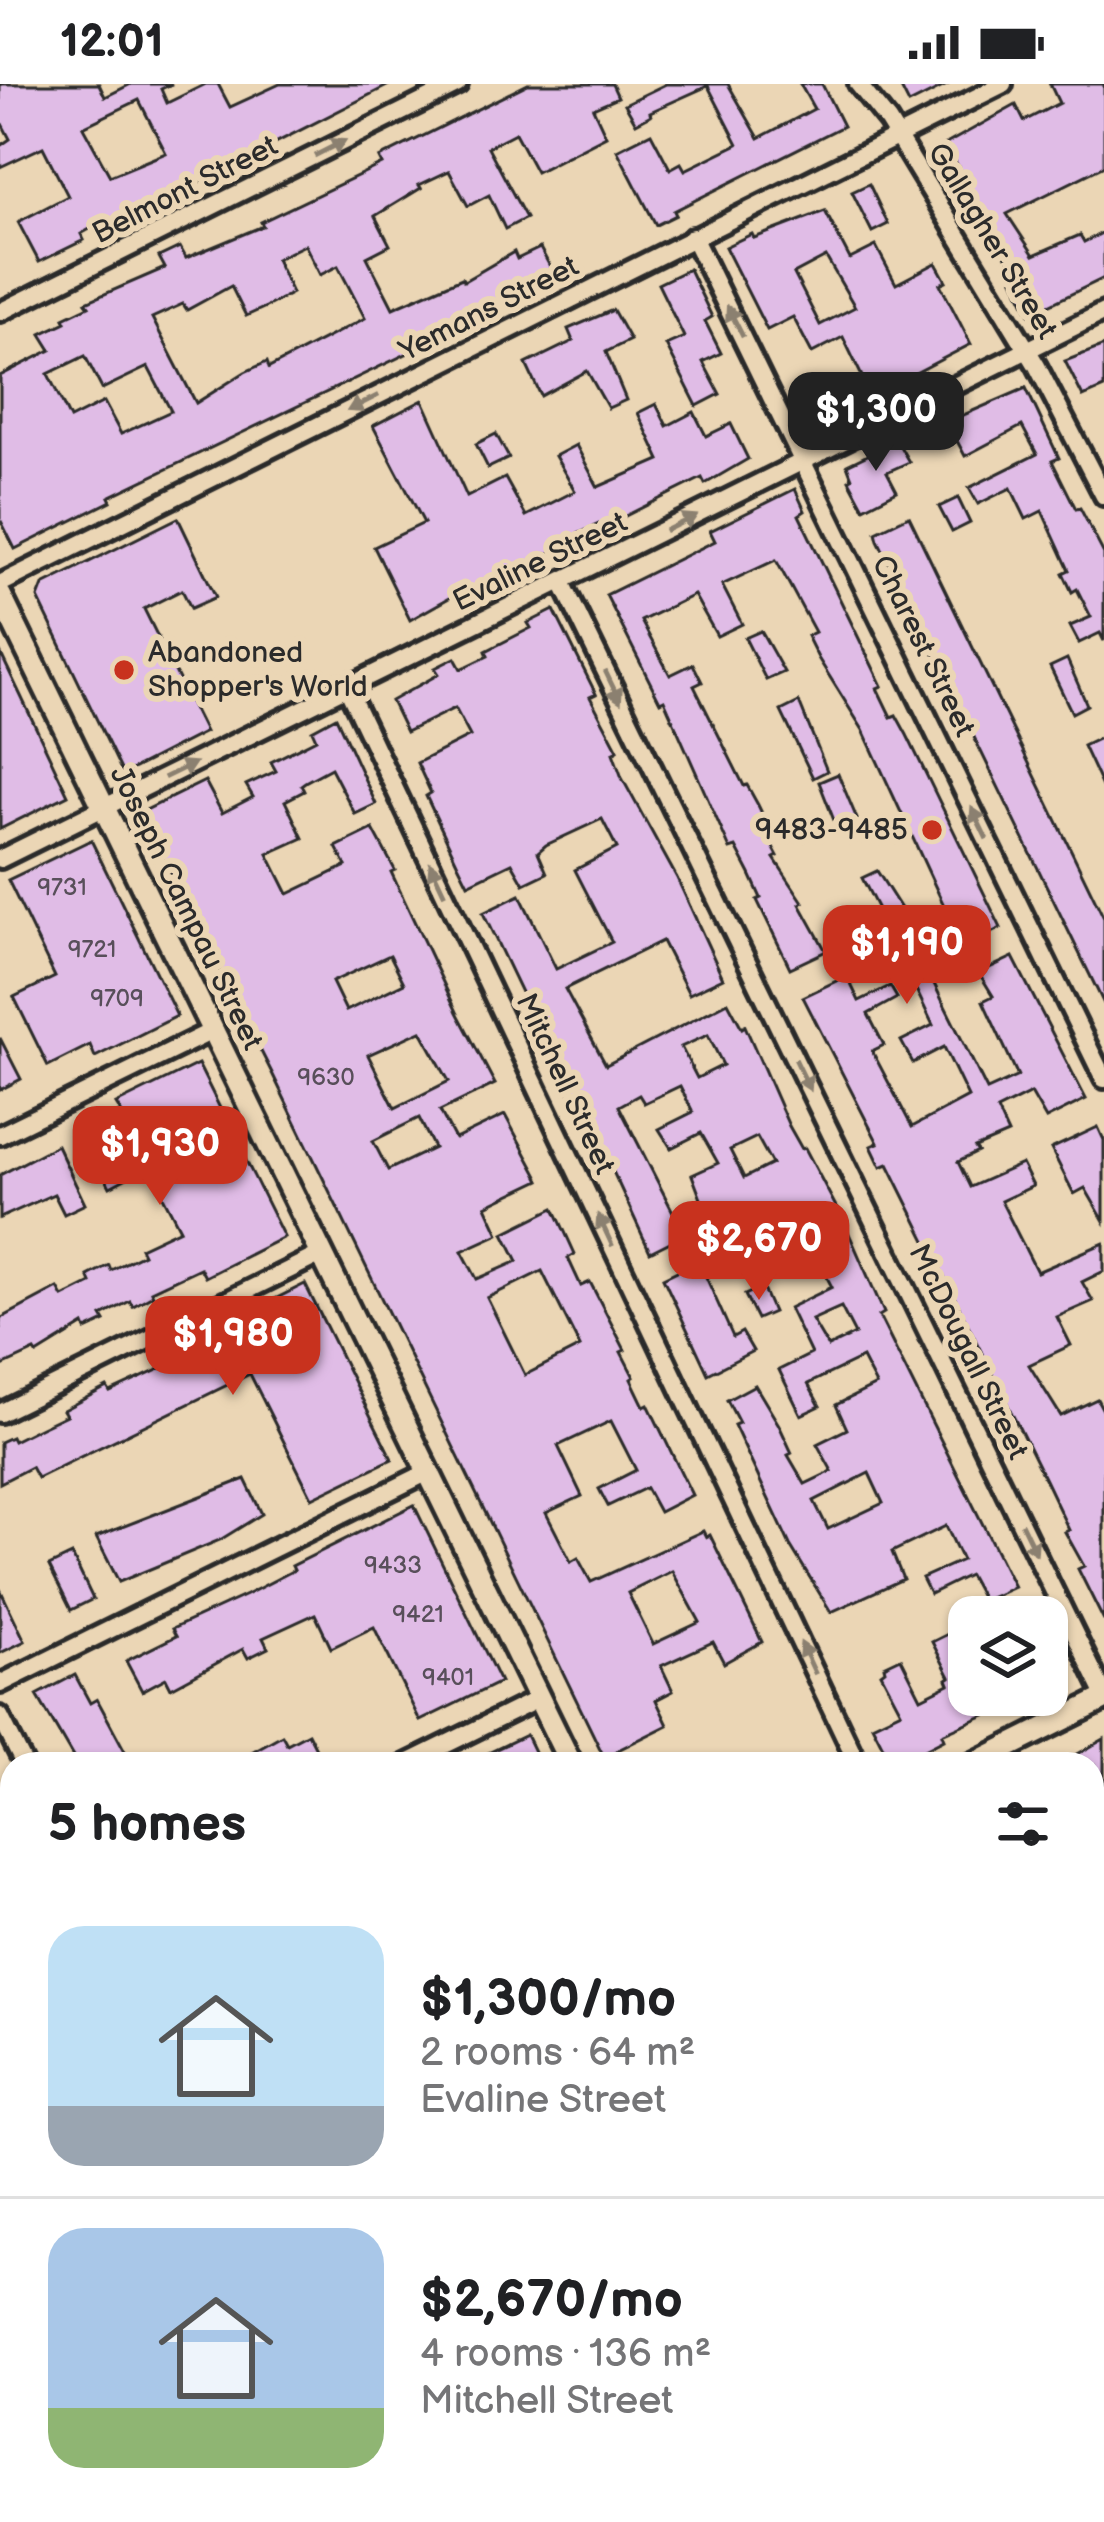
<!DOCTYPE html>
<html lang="en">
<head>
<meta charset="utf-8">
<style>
  body { margin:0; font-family:"Balsamiq Sans",sans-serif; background:#f6f6f6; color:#202124; height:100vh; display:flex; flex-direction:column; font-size:45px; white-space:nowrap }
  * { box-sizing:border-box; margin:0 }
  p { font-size:39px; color:#757577 }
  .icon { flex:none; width:66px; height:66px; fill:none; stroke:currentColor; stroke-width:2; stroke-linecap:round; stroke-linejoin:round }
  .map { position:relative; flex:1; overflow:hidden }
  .side { position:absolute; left:0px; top:1668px; width:1104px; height:771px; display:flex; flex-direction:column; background:#fff; border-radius:36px 36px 0 0; box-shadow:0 3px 9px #0004 }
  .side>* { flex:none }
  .tools { position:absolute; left:948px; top:1512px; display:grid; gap:24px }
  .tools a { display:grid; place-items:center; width:120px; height:120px; border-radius:24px; background:#fff; box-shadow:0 3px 9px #0004; font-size:60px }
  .price { position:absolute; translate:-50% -102px; padding:0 27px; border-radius:24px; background:#c8321e; color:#fff; font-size:39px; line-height:78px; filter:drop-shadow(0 3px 6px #0008) }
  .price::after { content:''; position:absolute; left:50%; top:72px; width:36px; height:27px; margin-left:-18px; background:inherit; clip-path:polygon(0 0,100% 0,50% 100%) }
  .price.current { background:#222; color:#fff }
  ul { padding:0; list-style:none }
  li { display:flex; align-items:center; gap:36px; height:300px; padding:0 48px }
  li+li { border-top:3px solid #e0e0e0 }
  li span { display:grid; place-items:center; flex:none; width:336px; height:240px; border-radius:36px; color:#555 }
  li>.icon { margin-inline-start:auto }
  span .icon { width:144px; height:144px; fill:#fffc; stroke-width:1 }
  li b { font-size:51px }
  h2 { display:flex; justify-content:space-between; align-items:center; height:144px; padding:0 48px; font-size:51px }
  .status { display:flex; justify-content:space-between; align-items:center; height:84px; padding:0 60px; background:#fff; direction:ltr }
  .status svg { height:33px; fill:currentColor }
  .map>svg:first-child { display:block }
</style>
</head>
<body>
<div class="status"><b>12:01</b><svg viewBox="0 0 49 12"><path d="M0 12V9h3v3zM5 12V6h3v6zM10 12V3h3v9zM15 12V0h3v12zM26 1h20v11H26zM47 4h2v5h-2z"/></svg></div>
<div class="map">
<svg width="1104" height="2438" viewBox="0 0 1104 2438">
  <rect width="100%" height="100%" fill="#ebd6b5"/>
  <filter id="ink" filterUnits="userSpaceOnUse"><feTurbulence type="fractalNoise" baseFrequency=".00833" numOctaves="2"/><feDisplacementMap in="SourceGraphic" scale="24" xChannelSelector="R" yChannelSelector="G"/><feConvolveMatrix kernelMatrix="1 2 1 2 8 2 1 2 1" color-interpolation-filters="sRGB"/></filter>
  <g filter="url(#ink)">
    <g fill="#e0bce6" stroke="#2b2b2b" stroke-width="3" fill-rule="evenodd">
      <path d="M0,0H99L105,13L131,0H172L161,5L167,19L206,0H218L230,23L280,0H391L185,105L95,142L81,150L84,156L39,178L18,138L68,112L43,63L0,83V62L10,55L0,36ZM139,16L166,69L110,92L83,43Z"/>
      <path d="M528,0H612L618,13L593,24L606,52L536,88L515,49L488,63L526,134L505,145L489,111L468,122L449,87L419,101L421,104L375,132L390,161L367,173L393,224L462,194L464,197L514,168L517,175L540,164L553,188L505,211L508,217L492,225L488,216L451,235L453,239L405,263L408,269L109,413L111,417L15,465L0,435V292L51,266L41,250L66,238L64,234L89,222L86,218L165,184L159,173L180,163L186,174L263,142L261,138L382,80L379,74ZM305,161L320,191L338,182L365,234L269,284L267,278L245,288L196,319L152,234L183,220L187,226L231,202L246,232L268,222L292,209L276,175ZM85,272L102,305L148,283L171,327L121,350L104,318L70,335L48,290Z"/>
      <path d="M666,0H728L759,54L814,25L800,0H822L843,42L674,127L676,131L656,141L617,66L651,49L670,85L681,79L685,86L738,60L708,2L650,28L651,31L636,39L625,20Z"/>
      <path d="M899,0H949L909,20Z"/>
      <path d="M1050,0H1104V82L1007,130L1034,171L1080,151L1084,158L1104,148V194L1030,230L1013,195L1017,193L946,60L1016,21L1024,37L1059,19Z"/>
      <path d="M869,100L888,140L872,148L852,108Z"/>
      <path d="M825,127L850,175L876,162L896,200L936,179L946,197L940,200L971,260L900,297L898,293L869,307L843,253L812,269L793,233L767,246L725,163L752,150L754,154ZM826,173L855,223L820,241L794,190Z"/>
      <path d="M689,185L712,233L705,237L721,269L703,278L720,310L697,322L666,261L684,253L658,200Z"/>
      <path d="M613,226L630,256L606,268L626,316L608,324L587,287L541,312L526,280L573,257L568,245Z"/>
      <path d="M1104,262V304L1083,313L1065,277Z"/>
      <path d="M1026,304L1059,374L1052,377L1076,425L1080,424L1104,470V557L1100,549L1079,559L1070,542L1091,533L1077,505L1072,508L1063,489L1069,486L1042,427L1026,435L1011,404L978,420L969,404L1037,370L1022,342L965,372L947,338Z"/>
      <path d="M423,316L467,413L505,394L526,432L575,407L555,372L576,361L598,403L660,376L638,329L656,320L667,342L694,328L706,352L731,340L748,375L705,400L702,394L601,444L599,440L557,460L559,464L483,502L458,509L410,536L374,463L424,439L373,342Z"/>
      <path d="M496,350L509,374L488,384L476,360Z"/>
      <path d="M897,357L909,378L887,388L897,407L864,424L849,396L852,394L847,381Z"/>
      <path d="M795,405L805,427L799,431L882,602L877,604L891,633L896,631L907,651L1001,844L925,881L939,910L987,1006L1018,992L983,917L993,912L979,889L1013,873L1086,1015L1046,1035L1031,1009L997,1026L1008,1050L975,1064L978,1068L958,1078L970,1103L1022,1080L1033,1102L1001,1117L1037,1188L1104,1159V1187L1082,1198L1093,1217L1057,1233L1071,1261L1029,1281L1061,1332L1097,1315L1104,1328V1537L1078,1485L1084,1482L1065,1448L1069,1446L1045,1396L888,1080L881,1083L871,1062L878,1059L803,913L847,892L859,917L890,902L897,914L868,930L884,961L872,967L912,1043L968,1013L944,963L913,979L901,957L933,941L898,868L902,866L889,838L885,839L862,794L877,787L921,856L953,841L863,646L818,574L807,552L815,548L776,476L722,501L742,540L717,552L694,511L641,537L670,591L693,580L702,598L694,602L744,702L747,701L758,721L770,746L765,748L778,772L774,774L803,818L800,820L826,867L790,884L757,816L761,814L750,790L736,763L730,765L664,616L660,618L606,511L715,457L710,447Z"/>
      <path d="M958,414L970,439L952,448L939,423Z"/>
      <path d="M909,432L1104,834V920L878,456L876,448Z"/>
      <path d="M178,434L216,513L191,524L182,506L144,525L205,648L123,690L38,514L43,501Z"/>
      <path d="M554,526L596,610L590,613L618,666L613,669L622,694L677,794L723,894L689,910L662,857L565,905L606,981L728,918L742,944L745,942L789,1042L802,1065L805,1064L843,1136L884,1229L879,1232L1014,1503L983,1517L969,1491L930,1510L922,1494L962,1476L946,1442L892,1468L903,1495L831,1528L790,1461L734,1341L739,1339L727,1316L755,1301L779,1341L792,1369L788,1371L805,1400L832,1387L817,1360L847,1345L836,1321L876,1301L862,1274L808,1300L820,1322L801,1331L779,1286L811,1270L789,1224L832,1203L818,1176L774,1194L763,1175L807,1153L791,1123L726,1155L716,1135L650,1168L581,1018L575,1021L483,829L520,811L556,885L612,858L575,786L617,764L602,735L546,761L538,768L547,789L524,800L512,779L468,800L458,780L426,712L431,709L417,679L470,652L455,624L406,648L391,617L439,590L435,584L455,574L461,585L488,572L486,567L531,544L528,539ZM708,951L723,981L697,994L681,963ZM680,1002L693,1028L659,1045L671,1064L701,1049L718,1079L692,1091L701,1115L673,1128L619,1022L639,1011L644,1019ZM757,1053L772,1080L744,1094L730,1066ZM841,1223L855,1250L828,1263L812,1236ZM869,1389L883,1419L828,1445L814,1417Z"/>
      <path d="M761,547L784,588L766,596L745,554Z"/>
      <path d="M0,568L68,711L0,745Z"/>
      <path d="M1067,575L1087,621L1072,629L1050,583Z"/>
      <path d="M799,618L827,687L813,694L781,627Z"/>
      <path d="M336,633L376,720L355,730L331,684L305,698L301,701L304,707L285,717L303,754L268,770L288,810L346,782L336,763L373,745L395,786L391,788L457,928L495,1000L440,1027L455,1055L505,1031L540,1096L486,1122L499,1150L462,1167L477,1195L518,1177L504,1149L554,1124L575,1170L568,1174L581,1202L590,1198L625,1266L621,1268L634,1293L631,1295L644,1322L648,1320L692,1411L659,1428L646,1404L608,1422L599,1405L636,1386L611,1337L558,1362L582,1412L546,1429L571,1478L578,1474L591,1498L703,1447L706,1453L710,1451L762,1558L724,1579L713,1558L661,1582L673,1607L656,1616L668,1641L604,1673L272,989L140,729L205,697L222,729L253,713L246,701L276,687L271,678L316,655L312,646ZM390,871L404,899L346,927L332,898ZM421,947L449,997L395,1024L368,971ZM419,1034L434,1064L388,1086L373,1057ZM542,1187L580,1263L525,1291L487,1214ZM672,1487L700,1538L653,1560L628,1509Z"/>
      <path d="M1104,652V707L1083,662Z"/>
      <path d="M838,690L857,735L837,744L819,698Z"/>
      <path d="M91,756L177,932L95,973L90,961L48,982L14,913L55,893L8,796Z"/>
      <path d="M0,954L21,995L0,1006Z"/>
      <path d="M198,980L284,1153L205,1193L200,1184L151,1207L153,1211L133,1222L130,1217L102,1232L105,1237L86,1246L84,1241L37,1270L35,1267L0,1283V1235L58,1204L63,1213L91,1199L88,1192L109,1181L111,1186L143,1170L140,1164L180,1145L148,1083L110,1103L82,1048L121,1028L116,1020Z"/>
      <path d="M1098,1043L1104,1056V1137L1085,1104L1074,1110L1051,1065Z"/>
      <path d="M57,1061L85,1120L64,1130L54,1110L0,1134V1091Z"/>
      <path d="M737,1158L745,1175L706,1193L733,1253L742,1248L753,1267L708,1290L663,1194Z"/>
      <path d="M305,1200L392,1375L312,1414L250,1290L37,1394L31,1383L0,1399V1358L11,1353L13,1357L41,1343L66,1331L63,1326L107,1303L110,1308L164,1283L162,1279L229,1248L225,1240Z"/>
      <path d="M762,1203L773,1228L757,1235L745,1211Z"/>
      <path d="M245,1395L262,1430L220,1456L119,1498L96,1453Z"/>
      <path d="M414,1421L500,1598L420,1637L374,1543L331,1564L315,1530L263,1554L268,1564L248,1574L243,1565L171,1604L166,1594L142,1607L126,1577L176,1552L172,1545L246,1511L294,1486L292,1482Z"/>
      <path d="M72,1471L93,1515L71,1526L49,1482Z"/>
      <path d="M0,1505L25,1557L0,1569Z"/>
      <path d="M1047,1545L1072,1594L1047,1607Z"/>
      <path d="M950,1549L969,1584V1611H983L992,1628L942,1650L944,1655L919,1668L922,1673L907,1680H892L872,1641L901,1627L881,1589L885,1586L884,1582L901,1574L921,1614L949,1600L947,1595L950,1593L932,1558Z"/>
      <path d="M75,1591L90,1619L97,1615L132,1680H77L37,1611Z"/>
      <path d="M308,1649L324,1680H230L282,1651L287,1660Z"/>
      <path d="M526,1651L540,1680H465Z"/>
      <path d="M1104,1655V1701L1094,1680H1060Z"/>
    </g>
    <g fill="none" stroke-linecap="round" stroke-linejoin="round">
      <defs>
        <g id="minor">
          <path d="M858,0L888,37L1037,282L1104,412"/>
          <path d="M693,153L1104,995"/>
          <path d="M0,228L458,0"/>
          <path d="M562,498L1104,1610"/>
          <path d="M0,500L1003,0"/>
          <path d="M347,604L858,1680"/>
          <path d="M0,775L1104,228"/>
          <path d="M0,1051L212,947"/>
          <path d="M0,1329L321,1170"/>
          <path d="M0,1600L428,1388"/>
          <path d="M0,1632L24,1680"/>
          <path d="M406,1680L538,1615"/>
          <path d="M0,1882L12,1876"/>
          <path d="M1092,1900L1104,1894"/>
          <path d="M1092,2151L1104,2145"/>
          <path d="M0,2341L12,2358"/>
          <path d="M1092,2377L1104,2371"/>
          <path d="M49,2427L54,2438"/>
          <path d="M970,2438L992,2427"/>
        </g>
        <g id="tertiary">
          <path d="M0,511L571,1680"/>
          <path d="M974,1680L1104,1615"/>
          <path d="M0,2202L12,2192"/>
          <path d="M930,2427L936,2438"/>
        </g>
      </defs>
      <use href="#minor" stroke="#2b2b2b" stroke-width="26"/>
      <use href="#tertiary" stroke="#2b2b2b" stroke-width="30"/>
      <use href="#minor" stroke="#ebd6b5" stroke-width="16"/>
      <use href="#tertiary" stroke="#ebd6b5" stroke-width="21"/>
    </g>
    <defs><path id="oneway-solid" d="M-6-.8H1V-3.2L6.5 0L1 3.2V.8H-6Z" transform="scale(3)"/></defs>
    <g fill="#8b8070">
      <use href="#oneway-solid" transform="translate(330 64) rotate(-27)"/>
      <use href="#oneway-solid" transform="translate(735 237) rotate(-117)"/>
      <use href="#oneway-solid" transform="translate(363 319) rotate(153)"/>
      <use href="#oneway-solid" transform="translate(681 439) rotate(-26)"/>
      <use href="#oneway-solid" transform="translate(613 603) rotate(64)"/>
      <use href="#oneway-solid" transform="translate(180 686) rotate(-26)"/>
      <use href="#oneway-solid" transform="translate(979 739) rotate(-116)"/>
      <use href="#oneway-solid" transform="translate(437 794) rotate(-115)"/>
      <use href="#oneway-solid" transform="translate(803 991) rotate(64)"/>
      <use href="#oneway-solid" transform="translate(605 1146) rotate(-115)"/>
      <use href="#oneway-solid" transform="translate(1029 1455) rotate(64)"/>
      <use href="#oneway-solid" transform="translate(808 1574) rotate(-115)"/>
    </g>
  </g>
  <g fill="#c8321e" stroke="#ebd6b5" stroke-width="4.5">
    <circle cx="124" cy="586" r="12"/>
    <circle cx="932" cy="746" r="12"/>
  </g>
  <g text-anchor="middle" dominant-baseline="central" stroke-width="12" stroke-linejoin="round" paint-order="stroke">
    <g font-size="24" fill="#584f5a">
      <text x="62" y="803">9731</text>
      <text x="92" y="865">9721</text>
      <text x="117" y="914">9709</text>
      <text x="326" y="993">9630</text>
      <text x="393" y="1481">9433</text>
      <text x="418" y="1530">9421</text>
      <text x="448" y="1593">9401</text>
    </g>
    <g font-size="30" fill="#2b2b2b" stroke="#ebd6b5">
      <text transform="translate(185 106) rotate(-27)">Belmont Street</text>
      <text transform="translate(992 157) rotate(59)">Gallagher Street</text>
      <text transform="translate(489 225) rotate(-27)">Yemans Street</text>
      <text transform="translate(540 478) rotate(-26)">Evaline Street</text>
      <text transform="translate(923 562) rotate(64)">Charest Street</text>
      <text transform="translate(186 824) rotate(64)">Joseph Campau Street</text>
      <text transform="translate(565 1000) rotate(65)">Mitchell Street</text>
      <text transform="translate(968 1268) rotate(64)">McDougall Street</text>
    </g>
    <g font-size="30" fill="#2b2b2b" stroke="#ebd6b5" text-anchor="start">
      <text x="148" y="569">Abandoned<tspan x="148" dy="34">Shopper's World</tspan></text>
      <text x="908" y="746" text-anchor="end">9483-9485</text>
    </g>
  </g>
</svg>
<div class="tools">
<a><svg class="icon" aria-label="layers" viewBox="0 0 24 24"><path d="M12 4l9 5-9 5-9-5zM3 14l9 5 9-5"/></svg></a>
</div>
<b class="price current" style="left:876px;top:390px">$1,300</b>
<b class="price" style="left:907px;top:923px">$1,190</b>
<b class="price" style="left:160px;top:1124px">$1,930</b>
<b class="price" style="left:759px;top:1219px">$2,670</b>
<b class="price" style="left:233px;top:1314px">$1,980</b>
<section class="side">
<h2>5 homes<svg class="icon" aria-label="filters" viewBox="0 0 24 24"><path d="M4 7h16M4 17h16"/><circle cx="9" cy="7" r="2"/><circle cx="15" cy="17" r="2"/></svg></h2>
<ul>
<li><span style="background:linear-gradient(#bfe0f5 75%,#9aa5b1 0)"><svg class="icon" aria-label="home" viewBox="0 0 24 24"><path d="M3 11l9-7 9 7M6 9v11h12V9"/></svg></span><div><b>$1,300/mo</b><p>2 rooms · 64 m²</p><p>Evaline Street</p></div></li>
<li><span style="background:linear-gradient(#a9c7e8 75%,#8fb573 0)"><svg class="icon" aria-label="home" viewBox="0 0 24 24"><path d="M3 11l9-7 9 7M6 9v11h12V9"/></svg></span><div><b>$2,670/mo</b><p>4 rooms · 136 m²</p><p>Mitchell Street</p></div></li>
</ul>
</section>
</div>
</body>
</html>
